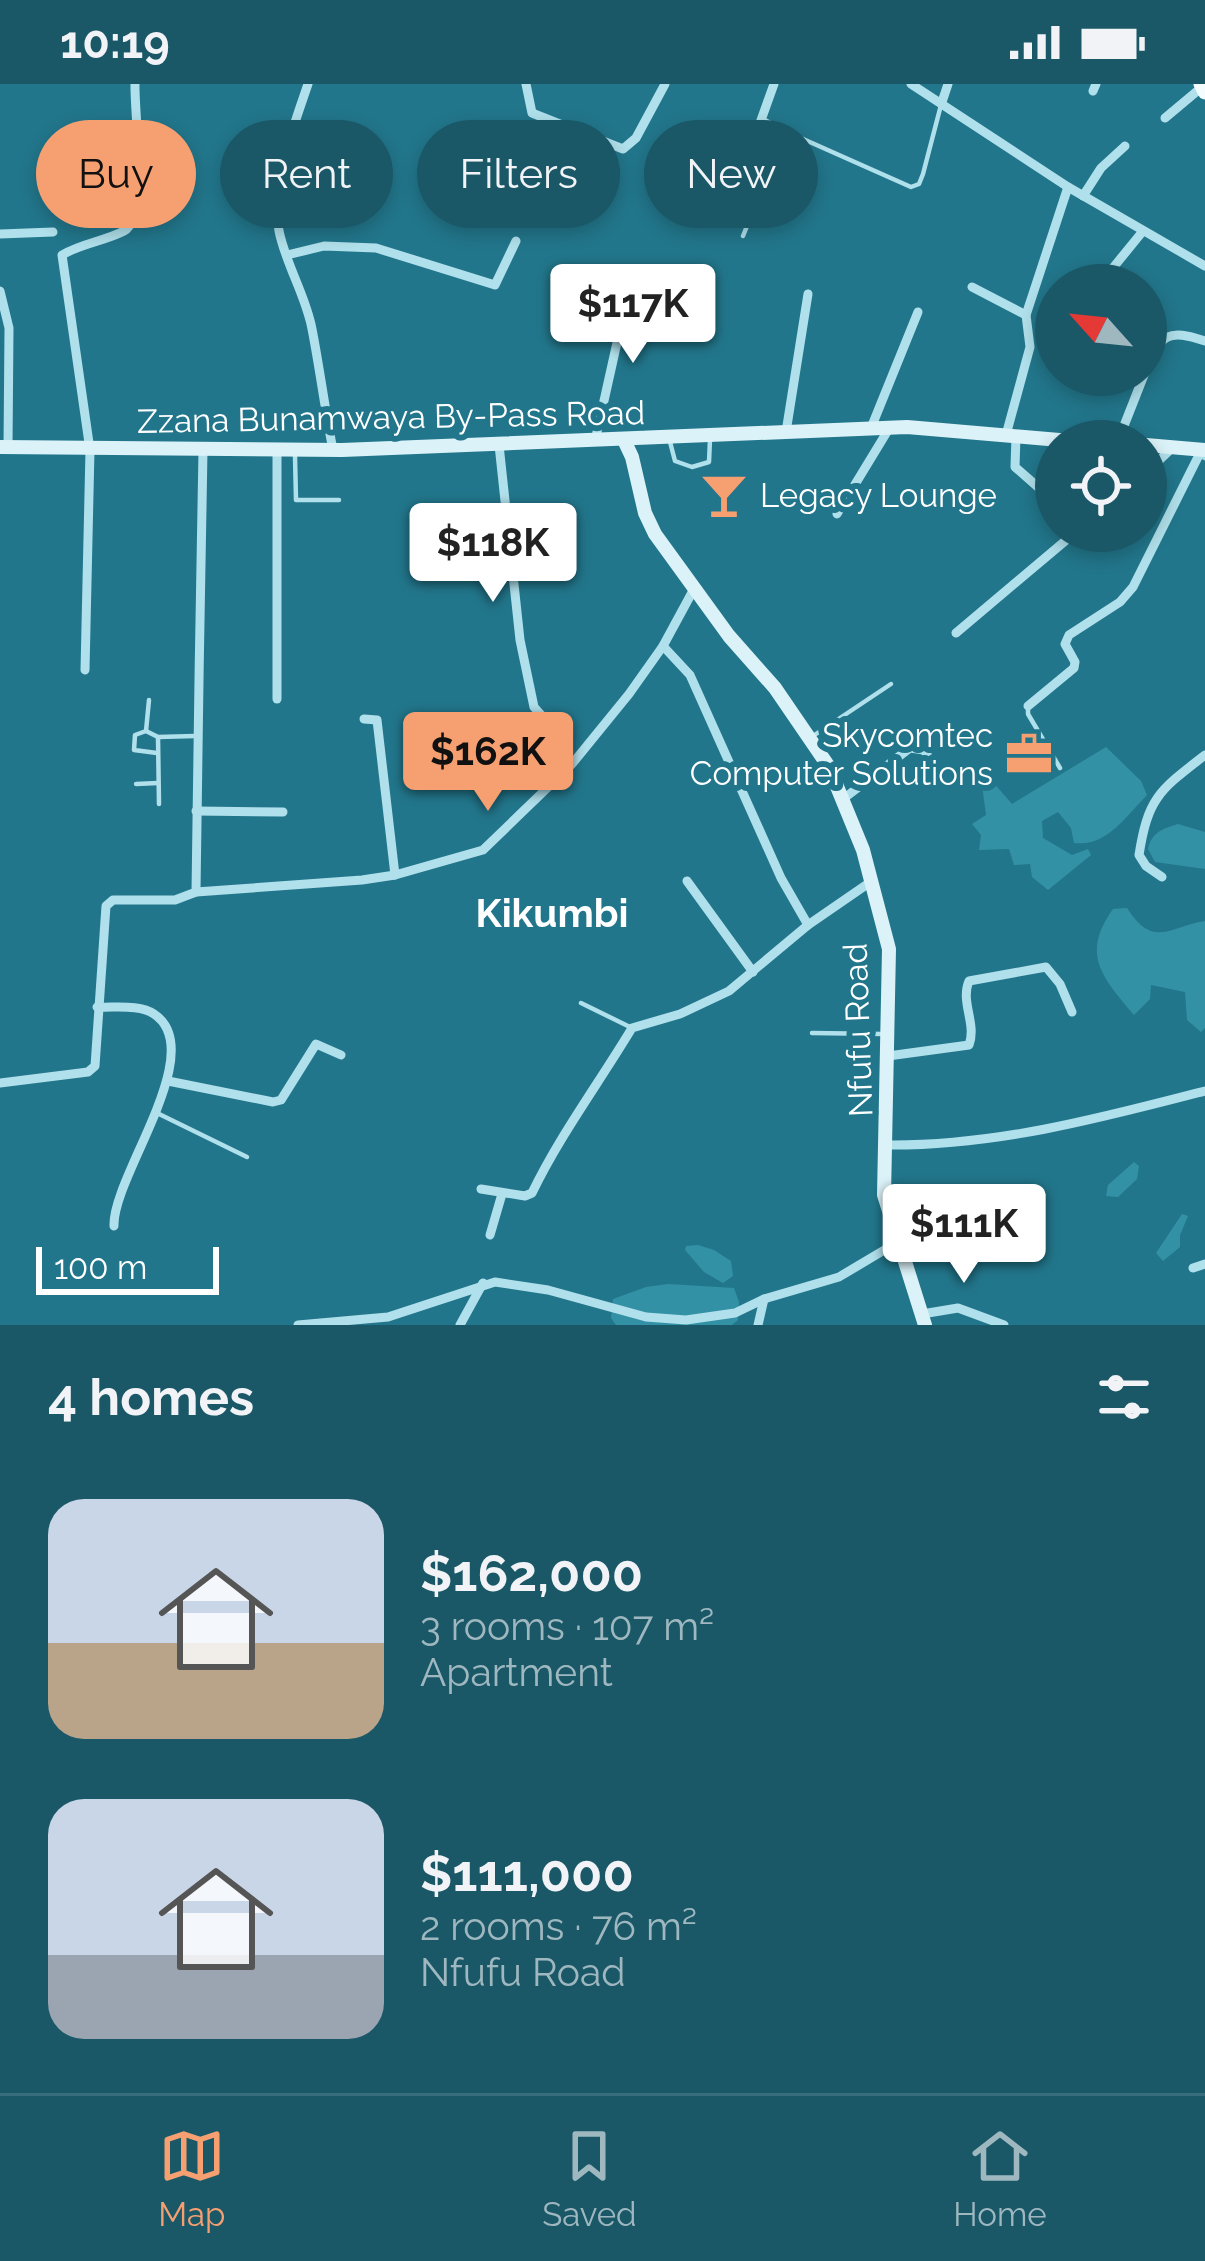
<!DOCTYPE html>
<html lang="en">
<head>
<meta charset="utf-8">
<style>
  body { margin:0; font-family:Raleway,sans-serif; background:#276171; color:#f1f3f6; height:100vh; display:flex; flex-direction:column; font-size:45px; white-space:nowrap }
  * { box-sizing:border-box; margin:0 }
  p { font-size:39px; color:#9fb8c0 }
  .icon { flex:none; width:66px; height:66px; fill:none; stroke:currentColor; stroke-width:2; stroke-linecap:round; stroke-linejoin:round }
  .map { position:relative; height:1241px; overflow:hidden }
  .panel { display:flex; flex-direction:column; background:#1a5868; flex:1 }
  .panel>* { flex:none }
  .banner { position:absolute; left:36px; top:36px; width:1134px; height:108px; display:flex; gap:24px }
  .needle { width:78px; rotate:297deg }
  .controls { position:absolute; left:1035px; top:180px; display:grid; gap:24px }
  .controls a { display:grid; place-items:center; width:132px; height:132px; border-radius:50%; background:#1a5868; box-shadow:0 6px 18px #0003; font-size:60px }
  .scale { position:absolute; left:36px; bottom:30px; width:183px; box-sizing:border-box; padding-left:12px; border:6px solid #fff; border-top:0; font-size:33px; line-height:42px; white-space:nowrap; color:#fff; -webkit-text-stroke:9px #22768b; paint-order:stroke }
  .price { position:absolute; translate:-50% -102px; padding:0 27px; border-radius:12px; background:#fff; color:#222; font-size:39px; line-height:78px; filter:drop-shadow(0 3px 6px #0008) }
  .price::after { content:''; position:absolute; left:50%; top:72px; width:36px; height:27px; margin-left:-18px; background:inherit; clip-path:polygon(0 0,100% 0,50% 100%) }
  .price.current { background:#f6a072; color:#111 }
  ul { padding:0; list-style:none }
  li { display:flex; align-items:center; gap:36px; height:300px; padding:0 48px }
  li span { display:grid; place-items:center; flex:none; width:336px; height:240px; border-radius:36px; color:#555 }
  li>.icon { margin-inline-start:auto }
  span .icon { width:144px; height:144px; fill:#fffc; stroke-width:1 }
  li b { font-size:51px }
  h2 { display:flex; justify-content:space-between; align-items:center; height:144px; padding:0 48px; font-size:51px }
  .chip { padding:0 42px; border-radius:54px; background:#1a5868; box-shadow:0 6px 18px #0003; font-size:42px; line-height:108px }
  .chip.current { background:#f6a072; color:#111 }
  .status { display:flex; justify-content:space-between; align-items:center; height:84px; padding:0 60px; background:#1a5868; direction:ltr }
  .status svg { height:33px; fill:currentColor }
  .tabs { display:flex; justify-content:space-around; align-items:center; height:168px; border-top:3px solid #386e7c; background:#1a5868; font-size:33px; color:#9fb8c0 }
  .tabs a { display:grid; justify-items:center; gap:6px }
  .tabs .current { color:#f6a072 }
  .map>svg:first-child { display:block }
</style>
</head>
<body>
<div class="status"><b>10:19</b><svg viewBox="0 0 49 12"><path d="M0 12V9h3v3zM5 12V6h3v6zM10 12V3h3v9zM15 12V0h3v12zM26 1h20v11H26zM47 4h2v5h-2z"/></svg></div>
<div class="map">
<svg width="1205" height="1241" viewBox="0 0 1205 1241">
  <rect width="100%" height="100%" fill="#22768b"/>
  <g fill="#3391a6">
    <path d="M1106,663L1141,697L1147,711C1125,733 1107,763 1074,759L1071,744L1058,728L1042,737L1043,754L1072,771L1088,765L1091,771L1048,806L1032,793L1030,780L1014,781L1009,765L979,766L981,751L972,740L986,731L982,701L991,696L1012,720Z"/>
    <path d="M1178,740L1205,748V785L1155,778L1148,765C1152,748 1162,745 1178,740Z"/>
    <path d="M1127,824C1154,866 1170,842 1205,837V944L1201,948L1187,936L1185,908L1151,901L1150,915L1134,931C1103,894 1080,871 1113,825Z"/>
    <path d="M1134,1078L1139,1082L1137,1095L1118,1113L1106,1112L1108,1101Z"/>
    <path d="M1182,1130L1188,1132L1180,1151V1163L1163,1177L1156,1169Z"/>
    <path d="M698,1161L714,1166L731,1177L733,1192L723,1199L704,1188L685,1166L686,1162Z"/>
    <path d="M668,1200L734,1204L739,1218L738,1236L732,1241H616L611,1234L613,1215L646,1203Z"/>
  </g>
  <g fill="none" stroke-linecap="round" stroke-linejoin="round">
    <path stroke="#a4dfec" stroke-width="3" d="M1203,374L1205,375"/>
    <g stroke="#b0e0eb" stroke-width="4.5">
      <path d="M785,47L911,103L919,100L923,90L941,21"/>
      <path d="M743,152L785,47L763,35"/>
      <path d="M669,354L675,377L692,383L709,378L710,355"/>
      <path d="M295,372L296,416H339"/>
      <path d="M149,616L146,647L135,651L134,666L157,669"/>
      <path d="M1028,622V630L1060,684"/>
      <path d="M146,647L158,653L195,652"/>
      <path d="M158,653L159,720"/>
      <path d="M810,654L891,600"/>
      <path d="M136,700L158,699"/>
      <path d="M581,919L632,944"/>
      <path d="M812,949L883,950"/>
      <path d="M157,1029L247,1073"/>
    </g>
    <g stroke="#b0e0eb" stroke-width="9">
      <path d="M308,0C293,44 271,100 279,147C286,181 306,212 312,245C320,286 325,326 333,366"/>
      <path d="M526,0L532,29L623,65L636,54L665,0"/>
      <path d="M911,0L1068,103L1205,182"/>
      <path d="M1093,7L1096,0"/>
      <path d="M942,18L948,0"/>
      <path d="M1165,34L1202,3"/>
      <path d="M731,93L740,89L746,78L774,0"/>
      <path d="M1083,112L1101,84L1125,62"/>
      <path d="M0,150L53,148"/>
      <path d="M287,171L324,162L376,164L495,201L516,157"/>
      <path d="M1099,201L1143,147"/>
      <path d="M972,203L1026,231"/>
      <path d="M0,207L9,244L8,363"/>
      <path d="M1146,287C1161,249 1168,245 1205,257"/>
      <path d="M871,344L918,228"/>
      <path d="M786,348L808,210"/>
      <path d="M1006,351L1030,263L1026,231L1068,103"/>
      <path d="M1016,352L1015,383L1039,404"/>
      <path d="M595,357L631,196"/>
      <path d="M1118,357L1144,291"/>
      <path d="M499,361L520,556L534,623L559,651"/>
      <path d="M277,366V615"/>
      <path d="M1146,389L1174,362"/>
      <path d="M837,430L890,343"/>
      <path d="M956,549L1077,447"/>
      <path d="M663,562L690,591L781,794L808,841"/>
      <path d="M85,586L90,366L62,171C82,159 105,157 124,147C149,134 134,29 135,0"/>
      <path d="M1028,622L1074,584L1075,578L1065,560L1069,551L1120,518L1133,503L1202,365"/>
      <path d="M364,635L377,636L395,791"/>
      <path d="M843,715L910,664L924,666L936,685"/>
      <path d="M196,727L283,728"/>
      <path d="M1162,793L1146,782L1139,771C1148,713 1160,706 1205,671"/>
      <path d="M687,797L753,888"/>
      <path d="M196,808L362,796L395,791L483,766L572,680L629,610L663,562L695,503"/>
      <path d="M97,923C114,924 140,920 154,930C210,967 112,1093 114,1142"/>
      <path d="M888,972L969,961C977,940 960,918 969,897L1046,883L1060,900L1072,928"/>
      <path d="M168,997L273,1018L281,1016L316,960L341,971"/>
      <path d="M0,999L88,988L95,982L106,822L113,816H175L196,808C197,661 201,513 203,366"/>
      <path d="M887,1061C996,1062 1101,1034 1205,1007"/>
      <path d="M481,1105L525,1112L532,1109C560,1051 599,999 632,944L680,930L729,907L808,841L869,799"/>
      <path d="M490,1151L502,1110"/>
      <path d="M1193,1184L1205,1180"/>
      <path d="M922,1230L958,1224L1004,1241"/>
      <path d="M298,1241L388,1233L495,1198L548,1206L646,1233L686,1236L735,1229L764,1215L839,1193L896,1159"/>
      <path d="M460,1241L483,1199"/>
      <path d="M758,1241L764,1215"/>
    </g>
    <g stroke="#dbf2f8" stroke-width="14">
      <path d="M624,356L632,373L645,429L655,450L729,552L775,604L829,683L863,766L889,865L884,1111L925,1241"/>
      <path d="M1146,361L1205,366"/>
      <path d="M0,363L342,366L907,343L1071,357"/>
    </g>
    <path stroke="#f4fcfe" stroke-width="15" d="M1201,0L1205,8"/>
  </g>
  <defs>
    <symbol id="bar-bare" viewBox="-9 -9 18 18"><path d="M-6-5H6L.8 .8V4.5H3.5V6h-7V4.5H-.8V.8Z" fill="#f6a072" stroke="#22768b" stroke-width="2.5" paint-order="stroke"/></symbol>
    <symbol id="office-bare" viewBox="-9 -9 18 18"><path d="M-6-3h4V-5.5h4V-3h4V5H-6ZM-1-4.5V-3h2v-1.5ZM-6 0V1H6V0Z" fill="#f6a072" stroke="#22768b" stroke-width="2.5" paint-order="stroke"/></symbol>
  </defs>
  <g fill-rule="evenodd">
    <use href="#bar-bare" x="691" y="378" width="66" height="66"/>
    <use href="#office-bare" x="996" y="637" width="66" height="66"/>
  </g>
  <g text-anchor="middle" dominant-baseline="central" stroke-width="12" stroke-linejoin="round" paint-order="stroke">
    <g font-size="33" fill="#fff" stroke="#22768b">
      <text transform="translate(391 333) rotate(-1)">Zzana Bunamwaya By-Pass Road</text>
      <text transform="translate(858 946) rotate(-92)">Nfufu Road</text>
    </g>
    <g font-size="33" fill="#fff" stroke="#22768b" text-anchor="start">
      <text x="760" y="411">Legacy Lounge</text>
      <text x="993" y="651" text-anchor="end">Skycomtec<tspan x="993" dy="38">Computer Solutions</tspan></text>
    </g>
    <g font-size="39" font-weight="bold" fill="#fff" stroke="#22768b">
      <text x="552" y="829">Kikumbi</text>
    </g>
  </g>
</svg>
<div class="controls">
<a><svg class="needle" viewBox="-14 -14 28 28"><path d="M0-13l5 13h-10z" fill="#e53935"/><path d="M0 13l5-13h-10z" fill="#9fb8c0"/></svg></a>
<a><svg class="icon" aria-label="locate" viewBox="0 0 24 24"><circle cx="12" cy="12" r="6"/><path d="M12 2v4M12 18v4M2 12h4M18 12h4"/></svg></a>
</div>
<div class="scale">100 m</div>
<b class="price" style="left:633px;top:282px">$117K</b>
<b class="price" style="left:493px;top:521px">$118K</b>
<b class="price current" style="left:488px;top:730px">$162K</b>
<b class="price" style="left:964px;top:1202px">$111K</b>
<div class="banner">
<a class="chip current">Buy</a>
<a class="chip">Rent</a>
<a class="chip">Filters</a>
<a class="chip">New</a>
</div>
</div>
<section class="panel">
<h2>4 homes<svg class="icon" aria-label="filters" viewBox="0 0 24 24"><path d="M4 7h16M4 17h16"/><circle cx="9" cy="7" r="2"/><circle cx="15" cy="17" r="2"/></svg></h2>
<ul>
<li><span style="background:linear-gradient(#c9d6e8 60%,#b9a48a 0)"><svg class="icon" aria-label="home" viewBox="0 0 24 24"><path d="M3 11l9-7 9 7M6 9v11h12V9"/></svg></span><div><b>$162,000</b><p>3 rooms · 107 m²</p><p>Apartment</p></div></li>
<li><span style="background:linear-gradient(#c9d6e8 65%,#9aa5b1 0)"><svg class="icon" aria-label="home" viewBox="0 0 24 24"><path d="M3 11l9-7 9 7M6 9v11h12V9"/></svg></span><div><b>$111,000</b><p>2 rooms · 76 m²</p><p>Nfufu Road</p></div></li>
</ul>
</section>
<nav class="tabs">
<a class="current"><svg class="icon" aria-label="map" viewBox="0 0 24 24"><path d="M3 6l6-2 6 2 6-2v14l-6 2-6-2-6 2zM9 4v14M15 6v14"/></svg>Map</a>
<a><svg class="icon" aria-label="saved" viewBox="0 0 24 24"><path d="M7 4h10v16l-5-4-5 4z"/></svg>Saved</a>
<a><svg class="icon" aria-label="home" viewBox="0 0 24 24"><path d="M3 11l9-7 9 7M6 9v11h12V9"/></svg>Home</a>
</nav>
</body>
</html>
